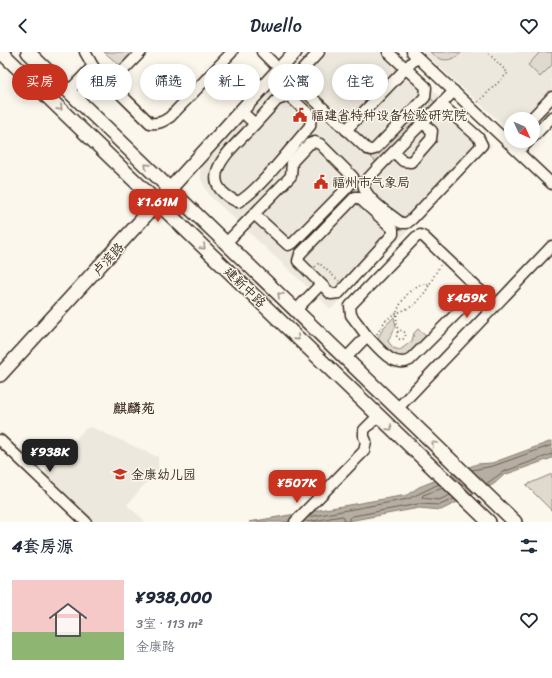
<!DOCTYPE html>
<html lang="zh">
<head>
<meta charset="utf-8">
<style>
  body { margin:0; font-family:Sriracha,"LXGW WenKai TC",sans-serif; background:#f2f2f3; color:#1f2937; height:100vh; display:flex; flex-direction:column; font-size:15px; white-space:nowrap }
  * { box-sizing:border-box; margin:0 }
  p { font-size:13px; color:#747a83 }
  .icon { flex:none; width:22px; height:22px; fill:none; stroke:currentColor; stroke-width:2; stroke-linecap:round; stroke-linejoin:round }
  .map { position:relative; height:470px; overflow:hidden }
  .panel { display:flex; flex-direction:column; background:#fff; flex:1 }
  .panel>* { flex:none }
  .guide { position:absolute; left:12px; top:12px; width:528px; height:36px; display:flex; gap:8px }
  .needle { width:26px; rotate:134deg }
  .fabs { position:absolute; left:504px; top:60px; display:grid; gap:8px }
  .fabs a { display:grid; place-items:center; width:36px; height:36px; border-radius:50%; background:#fff; box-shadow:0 2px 10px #0003; font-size:20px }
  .price { position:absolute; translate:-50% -34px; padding:0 9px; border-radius:8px; background:#c8321e; color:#fff; font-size:13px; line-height:26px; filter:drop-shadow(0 1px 2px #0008) }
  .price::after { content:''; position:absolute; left:50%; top:24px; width:12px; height:9px; margin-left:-6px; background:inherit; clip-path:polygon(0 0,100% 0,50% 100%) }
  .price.current { background:#222; color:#fff }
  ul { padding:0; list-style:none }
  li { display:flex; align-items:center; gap:12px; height:100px; padding:0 12px }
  li span { display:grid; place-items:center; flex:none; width:112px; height:80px; border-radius:0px; color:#555 }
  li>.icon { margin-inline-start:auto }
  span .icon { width:48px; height:48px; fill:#fffc; stroke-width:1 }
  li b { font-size:17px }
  h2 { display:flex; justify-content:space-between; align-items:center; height:48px; padding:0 12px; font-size:17px }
  .pill { padding:0 14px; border-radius:18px; background:#fff; box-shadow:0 2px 10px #0003; font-size:14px; line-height:36px }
  .pill.current { background:#c8321e; color:#fff }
  header { display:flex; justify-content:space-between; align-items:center; height:52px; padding:0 12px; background:#fff; font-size:18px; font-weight:600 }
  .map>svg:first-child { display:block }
</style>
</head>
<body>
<header><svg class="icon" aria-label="back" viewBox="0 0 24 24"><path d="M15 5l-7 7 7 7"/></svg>Dwello<svg class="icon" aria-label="heart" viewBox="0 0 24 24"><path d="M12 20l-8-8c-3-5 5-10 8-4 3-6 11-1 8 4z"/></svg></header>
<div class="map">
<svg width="552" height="470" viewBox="0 0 552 470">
  <rect width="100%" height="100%" fill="#fbf7ec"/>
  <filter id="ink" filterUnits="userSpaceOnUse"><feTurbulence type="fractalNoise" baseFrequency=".025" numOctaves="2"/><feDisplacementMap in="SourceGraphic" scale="8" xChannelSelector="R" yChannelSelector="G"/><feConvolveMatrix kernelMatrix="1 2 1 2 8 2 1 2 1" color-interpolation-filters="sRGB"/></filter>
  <g filter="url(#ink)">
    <g fill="#ede8dd">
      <path d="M308,0H392L492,93L331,257L209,143L201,128L200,118L204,109Z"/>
      <path d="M423,0H552V52L533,72V67H511V80Z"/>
      <path d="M91,375L158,405V417L127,453L145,469L143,470H95L47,425L45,419L85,377Z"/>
    </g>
    <g fill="#dfd9ce" stroke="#8d8276">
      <path d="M104,0H137L122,13L118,12Z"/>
      <path d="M430,0H462C451,11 440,10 430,0Z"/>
      <path d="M540,0H552V13L540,25L528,13Z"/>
      <path d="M429,45L436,51L377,111L371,105Z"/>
      <path d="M354,133L359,137L298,199L294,195Z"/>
      <path d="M394,265L396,274L388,289L393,296L400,298L412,289L414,281L418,277L429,287L407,308L395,307L376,289L384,275Z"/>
      <path d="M552,422V459L526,433Z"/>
    </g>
    <path fill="#b6aea2" stroke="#85796d" d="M552,389V406L504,423L494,432L441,458L419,456L343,470H249L407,443L419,435L477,412L492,411Z"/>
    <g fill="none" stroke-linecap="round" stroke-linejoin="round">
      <g stroke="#6c5f53" stroke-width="1">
        <path d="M472,418L493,414L552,393"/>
        <path d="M486,432L503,420L552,402"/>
        <path d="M443,436L423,443L422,446L439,448L450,443"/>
        <path d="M309,465L408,447L439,432"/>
        <path d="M307,470L342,464L344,465V470"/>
        <path d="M349,470V466L353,464L418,452L440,453L454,447"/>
      </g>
      <defs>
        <g id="minor">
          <path d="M85,0L94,16L150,71C158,72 163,70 170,65L232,0"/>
          <path d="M262,0L273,11"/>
          <path d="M412,0L552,132"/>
          <path d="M280,16L367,97L371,98L375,97L425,45L426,35L388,0"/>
          <path d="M293,28L319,0"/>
          <path d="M110,32L141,0"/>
          <path d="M69,39L93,14"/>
          <path d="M77,47L100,22"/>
          <path d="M441,52L478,85L482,93L412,167L407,171H401C389,161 366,148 363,132C392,100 424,70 454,39"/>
          <path d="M241,59L255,72C233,96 190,128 238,150C257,141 294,92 310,74L311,64L289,44L277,48L255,72"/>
          <path d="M531,67L552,45"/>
          <path d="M346,78L417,5"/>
          <path d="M533,85L552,65"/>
          <path d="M519,99L529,89"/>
          <path d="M394,100L403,109L411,110L431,87L432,79L423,71"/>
          <path d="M226,191L291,124L292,110L309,92L315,90L320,92L353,125L352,130L346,137L293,191L288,193L254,162"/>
          <path d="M296,258L321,232L298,209L300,202L355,145H358L393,177V182L339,241L331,242L321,232"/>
          <path d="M367,284C378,295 393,317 410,308L480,238"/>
          <path d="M346,306L367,284L351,263L350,254L416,185L420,183L424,185L495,253"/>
          <path d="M398,356L552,194"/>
          <path d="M0,388L86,470"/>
          <path d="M295,470L364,399L366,389L364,385V378L378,364"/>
        </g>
        <g id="major">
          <path d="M1,0L489,470"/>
          <path d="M28,0L515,470"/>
          <path d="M0,323L295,0"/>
        </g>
      </defs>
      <use href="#minor" stroke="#3b2a1e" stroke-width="13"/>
      <use href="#major" stroke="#3b2a1e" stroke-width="16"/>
      <g stroke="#3b2a1e" stroke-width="1.5" stroke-dasharray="1 3" stroke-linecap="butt">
        <path d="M478,50L508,21L487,0"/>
        <path d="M315,215L319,211L339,229"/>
        <circle cx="401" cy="283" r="4.5"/>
        <path d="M398,280C397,274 396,265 397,260C401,248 415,228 429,233"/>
        <path d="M377,282L385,269L393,263L415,253L426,239L440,213"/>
      </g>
      <use href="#minor" stroke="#fbf7ec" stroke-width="10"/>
      <use href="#major" stroke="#fbf7ec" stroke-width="13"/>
    </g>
    <defs><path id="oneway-chevron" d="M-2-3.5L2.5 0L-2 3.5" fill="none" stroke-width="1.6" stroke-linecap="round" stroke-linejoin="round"/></defs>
    <g stroke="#9b9085">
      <use href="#oneway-chevron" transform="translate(60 56) rotate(44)"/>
      <use href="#oneway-chevron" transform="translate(147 114) rotate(-136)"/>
      <use href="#oneway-chevron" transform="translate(203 195) rotate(44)"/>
      <use href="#oneway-chevron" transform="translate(280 243) rotate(-136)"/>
      <use href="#oneway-chevron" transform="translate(297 286) rotate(44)"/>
      <use href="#oneway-chevron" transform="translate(390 376) rotate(44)"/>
      <use href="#oneway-chevron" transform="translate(434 392) rotate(-135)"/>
    </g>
  </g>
  <defs>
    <symbol id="civic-bare" viewBox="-9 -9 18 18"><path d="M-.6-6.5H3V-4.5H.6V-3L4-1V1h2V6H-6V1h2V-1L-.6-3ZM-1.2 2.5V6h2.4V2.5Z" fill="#c8321e" stroke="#fbf7ec" stroke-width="2.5" paint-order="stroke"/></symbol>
    <symbol id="school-bare" viewBox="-9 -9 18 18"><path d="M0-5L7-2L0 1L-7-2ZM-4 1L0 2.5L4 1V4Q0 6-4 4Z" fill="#c8321e" stroke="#fbf7ec" stroke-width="2.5" paint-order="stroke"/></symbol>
  </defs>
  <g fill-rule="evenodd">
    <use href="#civic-bare" x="290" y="53" width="20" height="20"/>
    <use href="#civic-bare" x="311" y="120" width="20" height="20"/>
    <use href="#school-bare" x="110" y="412" width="20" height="20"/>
  </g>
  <g text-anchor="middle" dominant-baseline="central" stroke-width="3" stroke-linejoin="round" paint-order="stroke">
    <g font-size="13" fill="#3b2a1e" stroke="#fbf7ec" text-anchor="start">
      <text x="311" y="63">福建省特种设备检验研究院</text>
      <text x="332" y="130">福州市气象局</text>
      <text x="131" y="422">金康幼儿园</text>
    </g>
    <g font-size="13" fill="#3b2a1e" stroke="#fbf7ec">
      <text transform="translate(108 207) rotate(-47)">卢滨路</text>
      <text transform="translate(245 235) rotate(44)">建新中路</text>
    </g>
    <g font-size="14" font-weight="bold" fill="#3b2a1e" stroke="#fbf7ec">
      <text x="134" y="356">麒麟苑</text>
    </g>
  </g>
</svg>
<div class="fabs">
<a><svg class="needle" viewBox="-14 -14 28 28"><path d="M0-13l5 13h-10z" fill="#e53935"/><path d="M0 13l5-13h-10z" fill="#747a83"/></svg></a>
</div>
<b class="price" style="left:158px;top:171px">¥1.61M</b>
<b class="price" style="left:467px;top:267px">¥459K</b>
<b class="price current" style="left:50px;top:421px">¥938K</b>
<b class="price" style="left:297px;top:452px">¥507K</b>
<div class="guide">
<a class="pill current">买房</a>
<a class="pill">租房</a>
<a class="pill">筛选</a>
<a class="pill">新上</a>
<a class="pill">公寓</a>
<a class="pill">住宅</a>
</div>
</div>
<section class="panel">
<h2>4套房源<svg class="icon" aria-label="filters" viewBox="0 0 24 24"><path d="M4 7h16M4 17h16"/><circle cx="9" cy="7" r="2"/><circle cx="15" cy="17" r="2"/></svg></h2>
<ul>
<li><span style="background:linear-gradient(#f6c9c9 65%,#8fb573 0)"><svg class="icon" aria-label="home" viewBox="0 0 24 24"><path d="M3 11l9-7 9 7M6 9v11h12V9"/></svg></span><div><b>¥938,000</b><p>3室 · 113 m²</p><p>金康路</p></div><svg class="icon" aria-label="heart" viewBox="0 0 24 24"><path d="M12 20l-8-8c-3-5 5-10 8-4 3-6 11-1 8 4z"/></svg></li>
</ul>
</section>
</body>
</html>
